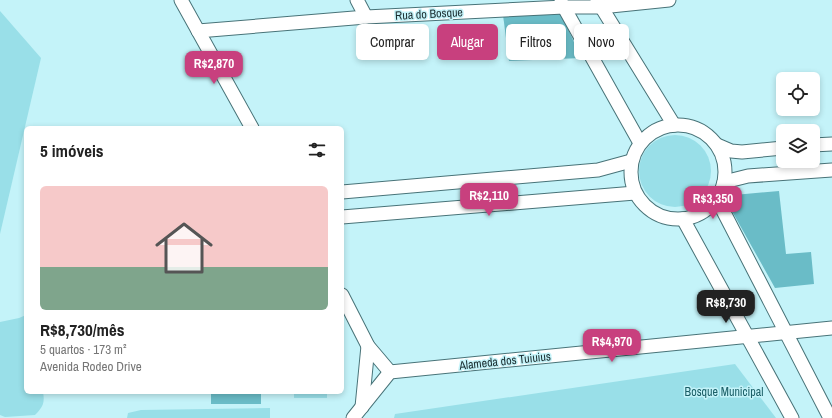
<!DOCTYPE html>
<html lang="pt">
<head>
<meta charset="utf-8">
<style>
  body { margin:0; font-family:"Archivo Narrow",sans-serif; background:#f6f6f6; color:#222; height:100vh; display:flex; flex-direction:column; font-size:15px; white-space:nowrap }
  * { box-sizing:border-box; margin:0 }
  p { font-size:13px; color:#767676 }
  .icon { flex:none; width:22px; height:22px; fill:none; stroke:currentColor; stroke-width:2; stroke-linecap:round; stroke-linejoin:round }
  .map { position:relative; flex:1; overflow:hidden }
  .sheet { position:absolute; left:24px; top:126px; width:320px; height:268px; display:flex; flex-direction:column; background:#fff; border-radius:6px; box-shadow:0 2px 6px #0003 }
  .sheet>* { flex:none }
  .banner { position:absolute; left:356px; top:24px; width:380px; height:36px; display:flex; gap:8px }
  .tools { position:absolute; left:776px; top:72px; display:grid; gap:8px }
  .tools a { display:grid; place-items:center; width:44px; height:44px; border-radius:6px; background:#fff; box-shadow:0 2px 6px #0003; font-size:20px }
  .price { position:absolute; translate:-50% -34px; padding:0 9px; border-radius:8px; background:#c8407e; color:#fff; font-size:13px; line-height:26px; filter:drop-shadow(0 1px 2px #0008) }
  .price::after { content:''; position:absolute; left:50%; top:24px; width:12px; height:9px; margin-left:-6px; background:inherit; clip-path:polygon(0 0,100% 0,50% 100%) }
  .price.selected { background:#222; color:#fff }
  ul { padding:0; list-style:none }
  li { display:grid; align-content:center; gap:8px; height:212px; padding:0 16px }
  li span { display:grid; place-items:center; height:124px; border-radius:6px; color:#555 }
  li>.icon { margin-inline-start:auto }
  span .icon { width:72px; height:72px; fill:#fffc; stroke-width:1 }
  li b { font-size:17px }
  h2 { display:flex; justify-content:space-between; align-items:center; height:48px; padding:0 16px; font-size:17px }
  .chip { padding:0 14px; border-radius:6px; background:#fff; box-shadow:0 2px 6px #0003; font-size:14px; line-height:36px }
  .chip.selected { background:#c8407e; color:#fff }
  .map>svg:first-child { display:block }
</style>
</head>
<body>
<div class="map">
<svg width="832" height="418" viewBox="0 0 832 418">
  <rect width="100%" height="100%" fill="#c4f3f9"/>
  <g fill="#99dfe8">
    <path d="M0,11L41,58L0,234Z"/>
    <circle cx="675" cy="171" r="36"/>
    <path d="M26,315V392H43C45,403 43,407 35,415L5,417L0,415V322L19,318Z"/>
    <path d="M735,364L776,418H394L395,414Z"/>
    <rect x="294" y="392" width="33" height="6"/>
    <path d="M270,408V418H127L128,413L141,410Z"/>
  </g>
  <g fill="#6abcc7">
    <path d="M561,13L581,58L509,61L503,15Z"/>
    <path d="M779,191L786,254L811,252L814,284L775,288L728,204L734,195Z"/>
    <rect x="211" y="392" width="50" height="12"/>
  </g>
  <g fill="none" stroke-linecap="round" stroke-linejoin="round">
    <defs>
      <g id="minor">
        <path d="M181,0L252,128"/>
        <path d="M357,0L366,17"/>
        <path d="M597,0L674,125"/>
        <path d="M561,2L640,143"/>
        <path d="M198,31L366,17L564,7H601L669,0"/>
        <circle cx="678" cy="172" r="47"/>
        <path d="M717,145L731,151L742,152L783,148"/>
        <path d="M813,145L832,144"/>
        <path d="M724,182L748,176L832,170"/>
        <path d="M342,192L598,170L631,161"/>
        <path d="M717,199L830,418"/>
        <path d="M342,217L635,193"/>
        <path d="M683,219L792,418"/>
        <path d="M342,295L368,346L390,372"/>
        <path d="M362,407L368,346"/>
        <path d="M353,418L390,372L832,328"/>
      </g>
    </defs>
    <use href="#minor" stroke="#487378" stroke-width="15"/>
    <use href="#minor" stroke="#fff" stroke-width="13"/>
  </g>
  <g text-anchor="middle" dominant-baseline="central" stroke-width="3" stroke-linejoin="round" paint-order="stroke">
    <g font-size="12" fill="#1b2d30" stroke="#c4f3f9">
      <text transform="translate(429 14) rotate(-3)">Rua do Bosque</text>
      <text transform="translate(505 361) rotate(-6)">Alameda dos Tuiuius</text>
    </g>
    <g font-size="12" fill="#1a5e66" stroke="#c4f3f9">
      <text x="724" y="392">Bosque Municipal</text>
    </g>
  </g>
</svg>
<div class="tools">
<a><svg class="icon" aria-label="locate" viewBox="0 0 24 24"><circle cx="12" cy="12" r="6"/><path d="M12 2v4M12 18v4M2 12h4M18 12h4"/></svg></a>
<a><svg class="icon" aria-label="layers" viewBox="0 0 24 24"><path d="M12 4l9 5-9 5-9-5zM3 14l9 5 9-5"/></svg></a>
</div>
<b class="price" style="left:214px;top:85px">R$2,870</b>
<b class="price" style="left:489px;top:217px">R$2,110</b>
<b class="price" style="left:713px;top:220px">R$3,350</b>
<b class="price selected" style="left:726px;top:324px">R$8,730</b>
<b class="price" style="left:612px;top:363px">R$4,970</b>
<div class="banner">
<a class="chip">Comprar</a>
<a class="chip selected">Alugar</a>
<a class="chip">Filtros</a>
<a class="chip">Novo</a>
</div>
<section class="sheet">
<h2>5 imóveis<svg class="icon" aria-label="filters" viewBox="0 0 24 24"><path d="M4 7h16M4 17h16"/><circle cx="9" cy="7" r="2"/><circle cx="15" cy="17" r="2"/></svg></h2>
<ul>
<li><span style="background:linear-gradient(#f6c9c9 65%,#7fa58c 0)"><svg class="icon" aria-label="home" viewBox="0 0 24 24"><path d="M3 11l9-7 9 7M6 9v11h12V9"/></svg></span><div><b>R$8,730/mês</b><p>5 quartos · 173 m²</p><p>Avenida Rodeo Drive</p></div></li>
</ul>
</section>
</div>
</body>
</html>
